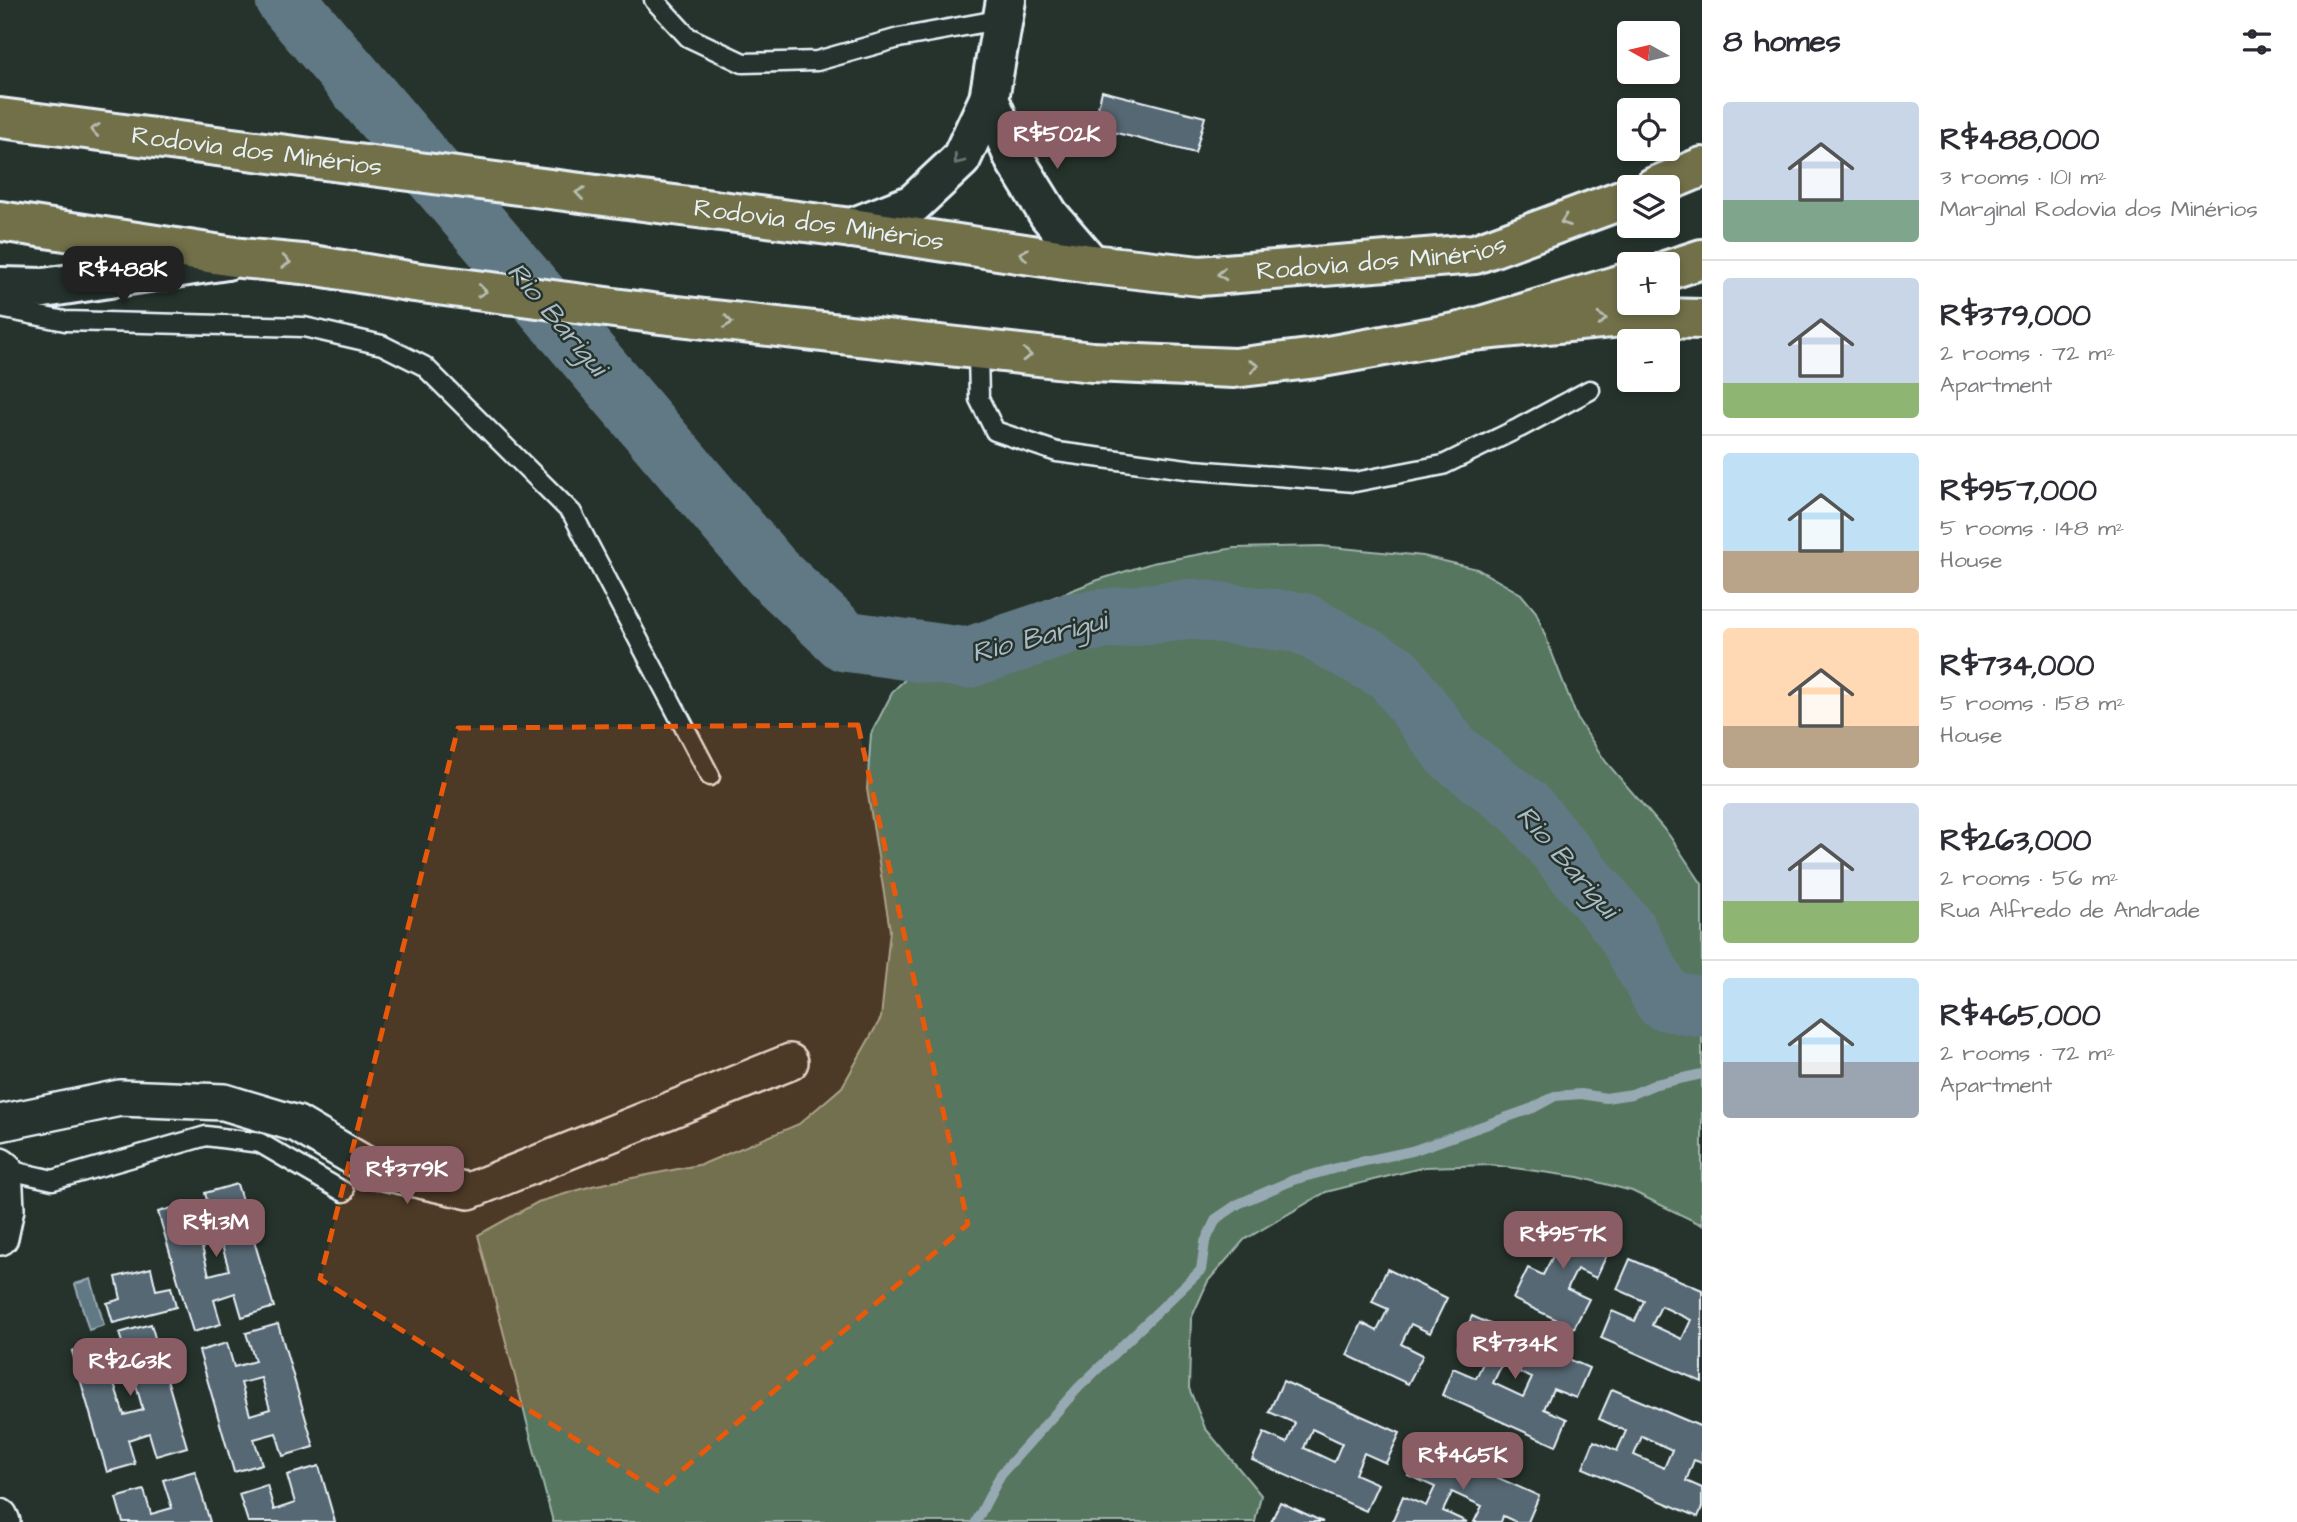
<!DOCTYPE html>
<html lang="en">
<head>
<meta charset="utf-8">
<style>
  body { margin:0; font-family:"Architects Daughter",sans-serif; background:#f7f7f7; color:#2b2b33; height:100vh; display:flex; flex-direction:column; font-size:26px; white-space:nowrap }
  * { box-sizing:border-box; margin:0 }
  p { font-size:23px; color:#7c7c81 }
  .icon { flex:none; width:38px; height:38px; fill:none; stroke:currentColor; stroke-width:2; stroke-linecap:round; stroke-linejoin:round }
  .map { position:relative; flex:1; overflow:hidden }
  .details { display:flex; flex-direction:column; background:#fff; width:595px }
  .details>* { flex:none }
  .needle { width:46px; rotate:278deg }
  .controls { position:absolute; left:1617px; top:21px; display:grid; gap:14px }
  .controls a { display:grid; place-items:center; width:63px; height:63px; border-radius:7px; background:#fff; box-shadow:0 4px 10px #0003; font-size:35px }
  .price { position:absolute; translate:-50% -60px; padding:0 16px; border-radius:14px; background:#8a5d65; color:#fff; font-size:23px; line-height:46px; filter:drop-shadow(0 2px 4px #0008) }
  .price::after { content:''; position:absolute; left:50%; top:42px; width:21px; height:16px; margin-left:-10px; background:inherit; clip-path:polygon(0 0,100% 0,50% 100%) }
  .price.active { background:#222; color:#fff }
  ul { padding:0; list-style:none }
  li { display:flex; align-items:center; gap:21px; height:175px; padding:0 21px }
  li+li { border-top:2px solid #e1e1e2 }
  li span { display:grid; place-items:center; flex:none; width:196px; height:140px; border-radius:7px; color:#555 }
  li>.icon { margin-inline-start:auto }
  span .icon { width:84px; height:84px; fill:#fffc; stroke-width:1 }
  li b { font-size:30px }
  h2 { display:flex; justify-content:space-between; align-items:center; height:84px; padding:0 21px; font-size:30px }
  main { display:flex; flex:1; min-height:0 }
  .map>svg:first-child { display:block }
</style>
</head>
<body>
<main>
<div class="map">
<svg width="1702" height="1522" viewBox="0 0 1702 1522">
  <rect width="100%" height="100%" fill="#26332d"/>
  <filter id="ink" filterUnits="userSpaceOnUse"><feTurbulence type="fractalNoise" baseFrequency=".0143" numOctaves="2"/><feDisplacementMap in="SourceGraphic" scale="14" xChannelSelector="R" yChannelSelector="G"/><feConvolveMatrix kernelMatrix="1 2 1 2 8 2 1 2 1" color-interpolation-filters="sRGB"/></filter>
  <g filter="url(#ink)">
    <path fill="#56765f" stroke="#9fb4ac" stroke-width="2" d="M1321,546L1423,556L1477,569L1521,594L1536,612L1578,720L1606,762L1669,835L1702,884V1225L1632,1191L1578,1177L1492,1165L1425,1167L1326,1192L1244,1240L1208,1281L1191,1319L1189,1388L1205,1428L1261,1495L1255,1522H553L478,1235L538,1202L592,1186L703,1164L799,1124L842,1087L881,1018L890,930L867,789L871,734L893,691L919,666L1004,617L1098,580L1152,563L1234,548Z"/>
    <path fill="#617984" stroke="#97a9b2" stroke-width="2" d="M91,1279L104,1325L89,1330L75,1284Z"/>
    <g fill="none" stroke-linecap="round" stroke-linejoin="round">
      <path stroke="#97a9b2" stroke-width="10" d="M976,1522L1001,1474L1079,1387L1201,1270L1205,1242L1216,1219L1238,1204L1293,1180L1351,1164L1412,1151L1533,1108L1555,1096L1581,1094L1606,1098L1632,1094L1656,1084L1702,1074"/>
      <path stroke="#617984" stroke-width="61" d="M286,0L771,571L845,641L967,658L1072,623L1192,609L1302,623L1393,673L1452,752L1525,808L1625,929L1664,1000L1702,1007"/>
    </g>
    <g fill="#576773" stroke="#e8f1f8" stroke-width="2" fill-rule="evenodd">
      <path d="M1102,91L1205,117L1195,153L1093,127Z"/>
      <path d="M237,1184L274,1307L242,1317L235,1293L214,1300L221,1324L193,1332L158,1212L186,1204L193,1227L213,1221L205,1193ZM220,1238L229,1270L209,1275L201,1243Z"/>
      <path d="M1553,1214L1613,1242L1596,1278L1577,1269L1567,1289L1589,1299L1574,1328L1513,1299L1528,1268L1543,1275L1554,1254L1538,1246Z"/>
      <path d="M1630,1259L1702,1290V1382L1601,1338L1612,1311L1635,1321L1644,1301L1617,1289ZM1661,1306L1691,1320L1682,1339L1652,1325Z"/>
      <path d="M151,1268L156,1290L171,1287L176,1307L113,1323L107,1303L121,1299L116,1277Z"/>
      <path d="M1387,1269L1447,1298L1430,1333L1411,1324L1401,1344L1423,1355L1408,1384L1347,1355L1362,1323L1377,1331L1388,1309L1372,1302Z"/>
      <path d="M1472,1316L1589,1368L1576,1398L1553,1389L1544,1409L1567,1419L1556,1446L1442,1395L1453,1368L1476,1378L1485,1359L1458,1347ZM1502,1364L1532,1378L1523,1397L1493,1383Z"/>
      <path d="M151,1324L187,1447L156,1456L149,1433L128,1440L135,1464L107,1472L72,1351L100,1343L107,1367L128,1361L119,1333ZM134,1378L143,1410L124,1415L114,1383Z"/>
      <path d="M278,1324L314,1447L283,1456L276,1433L254,1439L262,1464L234,1472L199,1351L227,1343L234,1367L255,1361L246,1333ZM261,1378L270,1409L250,1415L241,1383Z"/>
      <path d="M1283,1381L1400,1433L1386,1463L1364,1453L1355,1474L1378,1484L1366,1511L1252,1460L1264,1433L1287,1443L1295,1423L1269,1412ZM1312,1429L1342,1443L1334,1462L1304,1448Z"/>
      <path d="M1612,1389L1702,1427V1463L1694,1460L1686,1481L1702,1488V1507L1698,1517L1583,1468L1594,1441L1617,1451L1626,1431L1599,1419ZM1642,1436L1672,1450L1664,1468L1634,1455Z"/>
      <path d="M1422,1444L1539,1496L1528,1522H1516L1503,1516L1501,1522H1474L1482,1506L1452,1492L1443,1511L1467,1522H1392L1403,1496L1426,1506L1435,1487L1408,1475Z"/>
      <path d="M319,1466L335,1522H248L239,1494L267,1485L274,1510L295,1503L287,1475Z"/>
      <path d="M195,1471L210,1522H123L116,1498L144,1490L151,1514L172,1508L163,1480Z"/>
      <path d="M1280,1502L1323,1522H1271Z"/>
    </g>
    <g fill="none" stroke-linecap="round" stroke-linejoin="round">
      <defs>
        <g id="lane">
          <path d="M654,0L688,37L743,63L817,61L899,38L1003,19"/>
          <path d="M0,308L65,321L304,327L382,345L424,366L572,513L710,776"/>
          <path d="M978,350L979,399L995,431L1057,452L1194,470L1355,482L1443,465L1519,428L1590,390"/>
          <path d="M4,1169L53,1180L206,1136L260,1143L344,1192"/>
        </g>
        <g id="street">
          <path d="M0,1123L120,1098L224,1102L297,1124L375,1170L469,1191L790,1062"/>
          <path d="M0,1166L4,1169L6,1209L0,1237"/>
          <path d="M0,1517L2,1522"/>
        </g>
        <g id="secondary">
          <path d="M989,99L1015,160L1049,215L1091,264"/>
          <path d="M852,228L913,204L961,159L989,99L1006,0"/>
          <path d="M0,287L44,288L227,260"/>
        </g>
        <g id="primary">
          <path id="s1" d="M0,118L852,228L1091,264L1200,276L1475,254L1629,197"/>
          <path d="M1654,187L1702,167"/>
          <path d="M0,221L241,258L312,265L414,282L660,314L1092,362L1234,368L1317,358L1461,332L1629,282"/>
          <path d="M1668,270L1702,259"/>
        </g>
        <path id="highway" d="M1461,332L1622,317L1702,319"/>
      </defs>
      <use href="#lane" stroke="#e8f1f8" stroke-width="23"/>
      <use href="#street" stroke="#e8f1f8" stroke-width="40"/>
      <use href="#secondary" stroke="#e8f1f8" stroke-width="44"/>
      <use href="#primary" stroke="#e8f1f8" stroke-width="44"/>
      <use href="#highway" stroke="#e8f1f8" stroke-width="44"/>
      <use href="#lane" stroke="#26332d" stroke-width="18"/>
      <use href="#street" stroke="#26332d" stroke-width="35"/>
      <use href="#secondary" stroke="#26332d" stroke-width="38"/>
      <use href="#primary" stroke="#71704a" stroke-width="38"/>
      <use href="#highway" stroke="#71704a" stroke-width="38"/>
    </g>
    <defs><path id="oneway-chevron" d="M-2-3.5L2.5 0L-2 3.5" fill="none" stroke-width="1.6" stroke-linecap="round" stroke-linejoin="round" transform="scale(1.75)"/></defs>
    <g stroke="#b8bdb2">
      <use href="#oneway-chevron" transform="translate(95 130) rotate(-173)"/>
      <use href="#oneway-chevron" transform="translate(580 193) rotate(-172)"/>
      <use href="#oneway-chevron" transform="translate(1565 221) rotate(160)"/>
      <use href="#oneway-chevron" transform="translate(1024 254) rotate(-171)"/>
      <use href="#oneway-chevron" transform="translate(286 262) rotate(6)"/>
      <use href="#oneway-chevron" transform="translate(1222 274) rotate(175)"/>
      <use href="#oneway-chevron" transform="translate(482 291) rotate(7)"/>
      <use href="#oneway-chevron" transform="translate(1602 319) rotate(-5)"/>
      <use href="#oneway-chevron" transform="translate(728 322) rotate(7)"/>
      <use href="#oneway-chevron" transform="translate(1027 355) rotate(6)"/>
      <use href="#oneway-chevron" transform="translate(1254 366) rotate(-7)"/>
    </g>
    <use stroke="#6a7674" href="#oneway-chevron" transform="translate(958 160) rotate(128)"/>
  </g>
  <path fill="#e8590c" fill-opacity="0.2" stroke="#e8590c" stroke-width="5" stroke-dasharray="14 9" stroke-linejoin="round" d="M858,725L968,1224L658,1491L320,1279L458,728Z"/>
  <g text-anchor="middle" dominant-baseline="central" stroke-width="5" stroke-linejoin="round" paint-order="stroke">
    <g font-size="26" fill="#e8f1f8" stroke="#26332d">
      <text stroke="none"><textPath href="#s1" startOffset="259">Rodovia dos Minérios</textPath></text>
      <text stroke="none"><textPath href="#s1" startOffset="826">Rodovia dos Minérios</textPath></text>
      <text stroke="none"><textPath href="#s1" startOffset="1393">Rodovia dos Minérios</textPath></text>
    </g>
    <g font-size="28" font-style="italic" fill="#abbbc4" stroke="#26332d">
      <text transform="translate(557 319) rotate(50)">Rio Barigui</text>
      <text transform="translate(1039 637) rotate(-14)">Rio Barigui</text>
      <text transform="translate(1567 862) rotate(49)">Rio Barigui</text>
    </g>
  </g>
</svg>
<div class="controls">
<a><svg class="needle" viewBox="-14 -14 28 28"><path d="M0-13l5 13h-10z" fill="#e53935"/><path d="M0 13l5-13h-10z" fill="#7c7c81"/></svg></a>
<a><svg class="icon" aria-label="locate" viewBox="0 0 24 24"><circle cx="12" cy="12" r="6"/><path d="M12 2v4M12 18v4M2 12h4M18 12h4"/></svg></a>
<a><svg class="icon" aria-label="layers" viewBox="0 0 24 24"><path d="M12 4l9 5-9 5-9-5zM3 14l9 5 9-5"/></svg></a>
<a>+</a>
<a>−</a>
</div>
<b class="price" style="left:1057px;top:171px">R$502K</b>
<b class="price active" style="left:123px;top:306px">R$488K</b>
<b class="price" style="left:407px;top:1206px">R$379K</b>
<b class="price" style="left:216px;top:1259px">R$1.3M</b>
<b class="price" style="left:1563px;top:1271px">R$957K</b>
<b class="price" style="left:1515px;top:1381px">R$734K</b>
<b class="price" style="left:130px;top:1398px">R$263K</b>
<b class="price" style="left:1463px;top:1492px">R$465K</b>
</div>
<section class="details">
<h2>8 homes<svg class="icon" aria-label="filters" viewBox="0 0 24 24"><path d="M4 7h16M4 17h16"/><circle cx="9" cy="7" r="2"/><circle cx="15" cy="17" r="2"/></svg></h2>
<ul>
<li><span style="background:linear-gradient(#c9d6e8 70%,#7fa58c 0)"><svg class="icon" aria-label="home" viewBox="0 0 24 24"><path d="M3 11l9-7 9 7M6 9v11h12V9"/></svg></span><div><b>R$488,000</b><p>3 rooms · 101 m²</p><p>Marginal Rodovia dos Minérios</p></div></li>
<li><span style="background:linear-gradient(#c9d6e8 75%,#8fb573 0)"><svg class="icon" aria-label="home" viewBox="0 0 24 24"><path d="M3 11l9-7 9 7M6 9v11h12V9"/></svg></span><div><b>R$379,000</b><p>2 rooms · 72 m²</p><p>Apartment</p></div></li>
<li><span style="background:linear-gradient(#bfe0f5 70%,#b9a48a 0)"><svg class="icon" aria-label="home" viewBox="0 0 24 24"><path d="M3 11l9-7 9 7M6 9v11h12V9"/></svg></span><div><b>R$957,000</b><p>5 rooms · 148 m²</p><p>House</p></div></li>
<li><span style="background:linear-gradient(#ffd9b3 70%,#b9a48a 0)"><svg class="icon" aria-label="home" viewBox="0 0 24 24"><path d="M3 11l9-7 9 7M6 9v11h12V9"/></svg></span><div><b>R$734,000</b><p>5 rooms · 158 m²</p><p>House</p></div></li>
<li><span style="background:linear-gradient(#c9d6e8 70%,#8fb573 0)"><svg class="icon" aria-label="home" viewBox="0 0 24 24"><path d="M3 11l9-7 9 7M6 9v11h12V9"/></svg></span><div><b>R$263,000</b><p>2 rooms · 56 m²</p><p>Rua Alfredo de Andrade</p></div></li>
<li><span style="background:linear-gradient(#bfe0f5 60%,#9aa5b1 0)"><svg class="icon" aria-label="home" viewBox="0 0 24 24"><path d="M3 11l9-7 9 7M6 9v11h12V9"/></svg></span><div><b>R$465,000</b><p>2 rooms · 72 m²</p><p>Apartment</p></div></li>
</ul>
</section>
</main>
</body>
</html>
